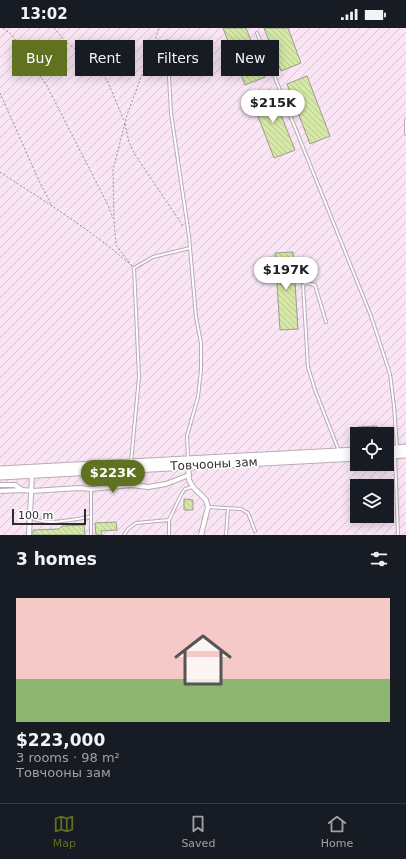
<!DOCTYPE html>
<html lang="en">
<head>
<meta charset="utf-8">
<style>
  body { margin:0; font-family:"DejaVu Sans",sans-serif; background:#20242c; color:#f1f3f6; height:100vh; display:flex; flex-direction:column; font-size:15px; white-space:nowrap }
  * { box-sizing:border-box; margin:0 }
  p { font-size:13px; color:#9ea1a6 }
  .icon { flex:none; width:22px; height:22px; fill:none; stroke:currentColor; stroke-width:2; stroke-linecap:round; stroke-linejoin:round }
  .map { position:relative; height:507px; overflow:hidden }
  .drawer { display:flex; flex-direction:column; background:#171b24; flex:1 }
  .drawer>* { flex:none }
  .hud { position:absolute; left:12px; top:12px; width:382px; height:36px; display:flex; gap:8px }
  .buttons { position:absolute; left:350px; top:399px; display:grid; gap:8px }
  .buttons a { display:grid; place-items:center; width:44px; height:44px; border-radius:0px; background:#171b24; box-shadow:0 2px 10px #0003; font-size:20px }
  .scale { position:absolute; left:12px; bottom:10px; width:74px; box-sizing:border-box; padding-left:4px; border:2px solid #302b2f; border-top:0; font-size:11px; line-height:14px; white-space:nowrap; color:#302b2f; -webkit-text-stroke:3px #fff; paint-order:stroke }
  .price { position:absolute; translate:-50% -34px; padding:0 9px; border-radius:14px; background:#fff; color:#222; font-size:13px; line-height:26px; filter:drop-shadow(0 1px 2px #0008) }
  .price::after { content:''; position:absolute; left:50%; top:24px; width:12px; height:9px; margin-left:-6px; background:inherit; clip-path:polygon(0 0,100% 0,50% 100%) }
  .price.on { background:#60711f; color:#fff }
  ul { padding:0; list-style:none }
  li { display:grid; align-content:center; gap:8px; height:212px; padding:0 16px }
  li+li { border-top:1px solid #363941 }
  li span { display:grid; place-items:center; height:124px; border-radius:0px; color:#555 }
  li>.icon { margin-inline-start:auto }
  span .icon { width:72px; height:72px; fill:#fffc; stroke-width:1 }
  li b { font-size:17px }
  h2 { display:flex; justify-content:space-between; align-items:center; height:48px; padding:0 16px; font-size:17px }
  .pill { padding:0 14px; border-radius:0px; background:#171b24; box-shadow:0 2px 10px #0003; font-size:14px; line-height:36px }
  .pill.on { background:#60711f; color:#fff }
  .status { display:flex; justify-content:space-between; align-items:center; height:28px; padding:0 20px; background:#171b24; direction:ltr }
  .status svg { height:11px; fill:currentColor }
  .tab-bar { display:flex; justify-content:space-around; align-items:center; height:56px; border-top:1px solid #363941; background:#171b24; font-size:11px; color:#9ea1a6 }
  .tab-bar a { display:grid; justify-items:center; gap:2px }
  .tab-bar .on { color:#60711f }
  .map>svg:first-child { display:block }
</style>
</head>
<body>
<div class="status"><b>13:02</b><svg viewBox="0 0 49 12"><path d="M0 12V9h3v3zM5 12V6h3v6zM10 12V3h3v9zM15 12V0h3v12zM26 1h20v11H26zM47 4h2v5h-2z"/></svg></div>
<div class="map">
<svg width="406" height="507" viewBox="0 0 406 507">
  <defs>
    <pattern id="industrial-furrows" width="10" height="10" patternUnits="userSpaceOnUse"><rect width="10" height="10" fill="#f9e5f4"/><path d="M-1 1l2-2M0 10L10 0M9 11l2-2" fill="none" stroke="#d6c5d2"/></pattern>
    <pattern id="building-back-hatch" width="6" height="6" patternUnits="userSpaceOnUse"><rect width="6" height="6" fill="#d6e9a4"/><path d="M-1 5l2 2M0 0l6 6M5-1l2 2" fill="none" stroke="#b8c88e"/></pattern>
  </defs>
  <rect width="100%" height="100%" fill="#fef1fa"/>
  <path fill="url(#industrial-furrows)" fill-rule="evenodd" d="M0,0H406V507H0ZM357,406H387V436H357ZM357,458H387V488H357Z"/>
  <g fill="url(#building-back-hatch)" stroke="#989c8f">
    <path d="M223,0H246L265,49L245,57Z"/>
    <path d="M264,0H288L301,35L281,43Z"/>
    <path d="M307,48L330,108L310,116L287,56Z"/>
    <path d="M271,62L295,122L274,130L251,70Z"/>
    <path d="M293,224L298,301L280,302L275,225Z"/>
    <path d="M377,398V406H358V399Z"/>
    <path d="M184,471L193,472V482H184Z"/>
    <path d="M116,494L117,502L101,503L102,507H96L95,495Z"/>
    <path d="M84,497L85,507H33V502L59,501L62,498Z"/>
  </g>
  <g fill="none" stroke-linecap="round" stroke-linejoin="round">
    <defs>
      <g id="service">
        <path d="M257,5L371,288L390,346L394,378L397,420"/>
        <path d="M167,13L171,85L189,208L196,289L201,315V342L198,369L187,408L188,430"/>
        <path d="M406,92V106"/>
        <path d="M326,294L315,257L307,255L303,257L308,339L315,362L339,423"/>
        <path d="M395,428L398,507"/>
        <path d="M131,434L139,349L134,240L153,229L190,220"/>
        <path d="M208,479L241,481L248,485L255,503"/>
        <path d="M30,489C47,499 72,491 91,489"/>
        <path d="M91,507V462"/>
        <path d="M124,507L128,501L136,495L169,492"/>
        <path d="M169,507V492L181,467L185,461L192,459"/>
        <path d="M226,507L228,480"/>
      </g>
      <g id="minor">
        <path d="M188,436L189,452L193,459L206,472L208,479L201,507"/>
        <path d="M0,457H15L22,462"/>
        <path d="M0,463L23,462L32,463L79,460L91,461L131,457L148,459L166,456L189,447"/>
        <path d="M29,507L32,446"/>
      </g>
      <g id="trunk">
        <path d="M387,422L406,420"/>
        <path d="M387,427L406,426"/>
        <path d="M0,442L357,423"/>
        <path d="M0,448L357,429"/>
      </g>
    </defs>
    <use href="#service" stroke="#b8acb5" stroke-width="4"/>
    <use href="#minor" stroke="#b8acb5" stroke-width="6"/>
    <use href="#trunk" stroke="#b8acb5" stroke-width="9"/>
    <g stroke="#999096" stroke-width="1" stroke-dasharray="2 2" stroke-linecap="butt">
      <path d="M3,0L12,7L47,58L108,177L113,190"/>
      <path d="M54,0L65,13L96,37L108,54L124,93"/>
      <path d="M0,65L39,153L52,178"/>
      <path d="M125,96L129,114L134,125L183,198"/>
      <path d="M0,144C45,174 92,202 132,238"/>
      <path d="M132,238L116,217L114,192L113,142L127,87L147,33L152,21L159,0"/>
    </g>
    <use href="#service" stroke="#fff" stroke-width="2"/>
    <use href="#minor" stroke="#fff" stroke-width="4"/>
    <use href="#trunk" stroke="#fff" stroke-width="7"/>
  </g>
  <g text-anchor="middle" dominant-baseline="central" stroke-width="3.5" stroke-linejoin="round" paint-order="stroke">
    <g font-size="12" fill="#302b2f" stroke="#fff">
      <text transform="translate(214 436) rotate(-3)">Товчооны зам</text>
    </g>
  </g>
</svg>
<div class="buttons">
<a><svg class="icon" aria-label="locate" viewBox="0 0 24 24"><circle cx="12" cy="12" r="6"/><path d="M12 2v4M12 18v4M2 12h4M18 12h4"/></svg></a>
<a><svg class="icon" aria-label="layers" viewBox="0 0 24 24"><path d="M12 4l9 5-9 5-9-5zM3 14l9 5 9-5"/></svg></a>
</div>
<div class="scale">100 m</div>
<b class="price" style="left:273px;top:96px">$215K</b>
<b class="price" style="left:286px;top:263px">$197K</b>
<b class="price on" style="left:113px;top:466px">$223K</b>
<div class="hud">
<a class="pill on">Buy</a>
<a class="pill">Rent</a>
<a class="pill">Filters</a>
<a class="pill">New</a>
</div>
</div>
<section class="drawer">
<h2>3 homes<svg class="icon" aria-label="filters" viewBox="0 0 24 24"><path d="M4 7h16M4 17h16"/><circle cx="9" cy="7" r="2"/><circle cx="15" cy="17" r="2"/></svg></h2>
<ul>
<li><span style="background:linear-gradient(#f6c9c9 65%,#8fb573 0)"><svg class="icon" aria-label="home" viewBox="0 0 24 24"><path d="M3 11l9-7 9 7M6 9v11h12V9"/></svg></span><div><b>$223,000</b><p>3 rooms · 98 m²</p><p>Товчооны зам</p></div></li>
</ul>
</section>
<nav class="tab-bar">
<a class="on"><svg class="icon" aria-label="map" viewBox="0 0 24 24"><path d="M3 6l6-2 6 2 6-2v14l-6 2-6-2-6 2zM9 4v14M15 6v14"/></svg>Map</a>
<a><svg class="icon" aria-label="saved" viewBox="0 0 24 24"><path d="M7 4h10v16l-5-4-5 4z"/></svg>Saved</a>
<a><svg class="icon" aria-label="home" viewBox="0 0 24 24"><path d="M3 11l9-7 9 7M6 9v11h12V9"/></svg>Home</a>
</nav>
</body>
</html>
